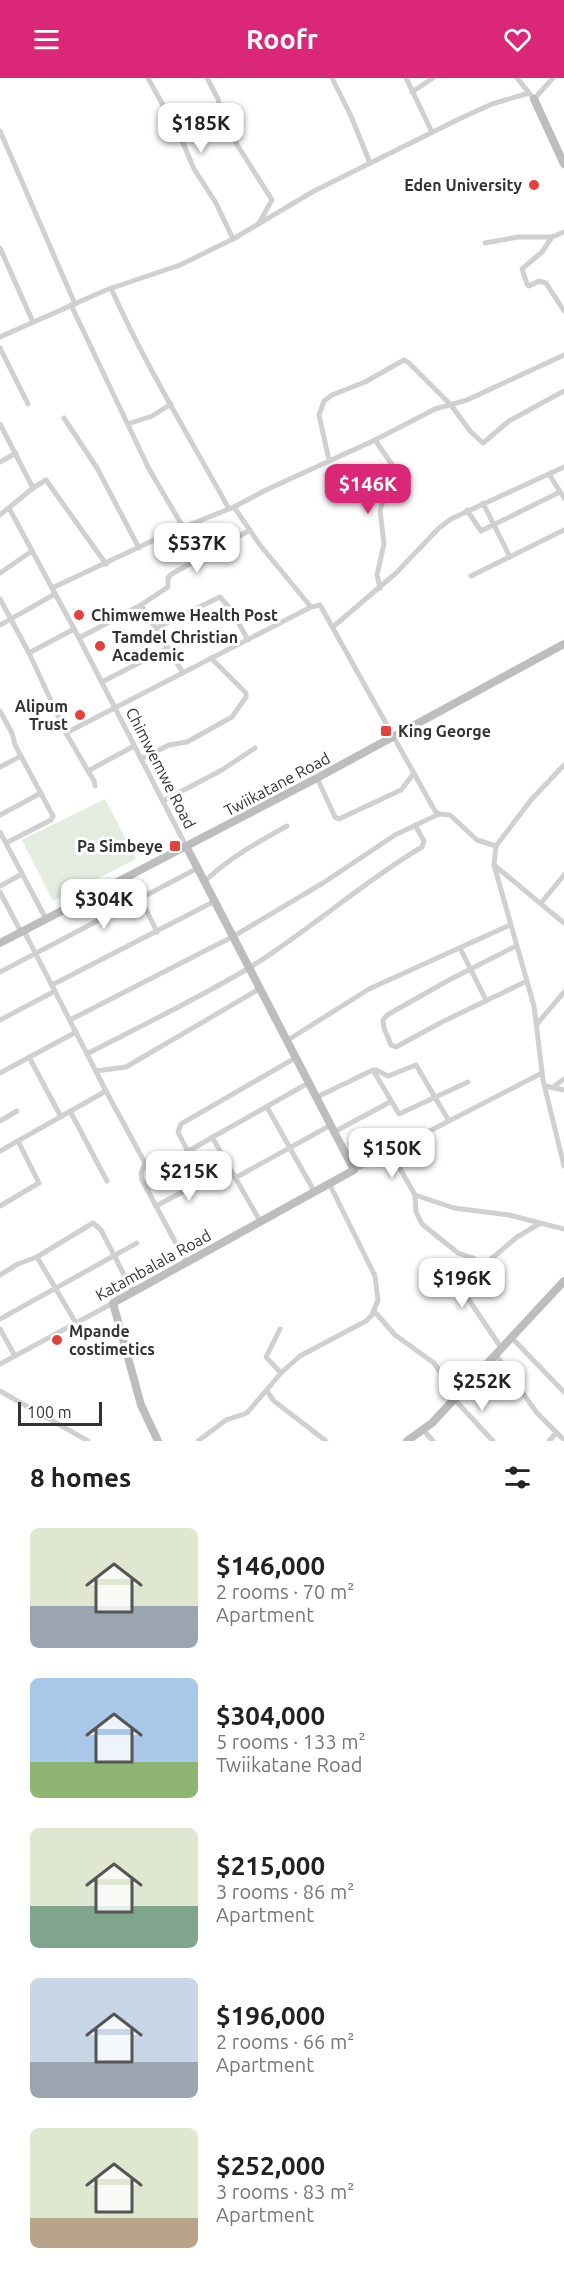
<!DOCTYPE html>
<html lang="en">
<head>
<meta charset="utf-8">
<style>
  body { margin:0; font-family:Ubuntu,sans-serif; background:#f6f6f6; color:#222; height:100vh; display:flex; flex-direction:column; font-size:22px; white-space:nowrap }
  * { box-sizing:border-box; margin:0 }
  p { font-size:20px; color:#767676 }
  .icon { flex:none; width:33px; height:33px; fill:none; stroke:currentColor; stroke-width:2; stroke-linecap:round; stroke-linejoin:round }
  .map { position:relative; height:1363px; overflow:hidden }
  .sheet { display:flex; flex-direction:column; background:#fff; flex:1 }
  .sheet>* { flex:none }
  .scale { position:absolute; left:18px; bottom:15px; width:84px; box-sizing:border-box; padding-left:6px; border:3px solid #333; border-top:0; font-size:16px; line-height:21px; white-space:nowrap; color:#333; -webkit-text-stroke:4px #fff; paint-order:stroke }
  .price { position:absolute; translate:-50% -51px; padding:0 14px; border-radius:12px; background:#fff; color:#222; font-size:20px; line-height:39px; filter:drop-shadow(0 2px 3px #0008) }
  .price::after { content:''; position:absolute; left:50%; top:36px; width:18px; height:14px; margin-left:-9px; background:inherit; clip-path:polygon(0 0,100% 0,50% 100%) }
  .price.on { background:#db2777; color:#fff }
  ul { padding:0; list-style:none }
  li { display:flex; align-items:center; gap:18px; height:150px; padding:0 30px }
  li span { display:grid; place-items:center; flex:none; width:168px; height:120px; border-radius:9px; color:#555 }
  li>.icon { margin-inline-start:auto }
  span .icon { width:72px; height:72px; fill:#fffc; stroke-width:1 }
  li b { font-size:26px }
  h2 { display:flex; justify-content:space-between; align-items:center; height:72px; padding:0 30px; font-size:26px }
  header { display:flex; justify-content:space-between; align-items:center; height:78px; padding:0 30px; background:#db2777; color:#fff; font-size:27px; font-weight:700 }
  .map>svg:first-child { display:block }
</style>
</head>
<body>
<header><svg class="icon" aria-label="menu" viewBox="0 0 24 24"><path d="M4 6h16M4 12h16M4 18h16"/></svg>Roofr<svg class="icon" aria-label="heart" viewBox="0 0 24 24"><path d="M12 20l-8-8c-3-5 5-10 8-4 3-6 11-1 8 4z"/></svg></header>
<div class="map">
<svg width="564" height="1363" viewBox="0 0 564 1363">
  <rect width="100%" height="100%" fill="#fff"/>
  <path fill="#e4ecdf" d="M105,721L136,781L53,823L22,762Z"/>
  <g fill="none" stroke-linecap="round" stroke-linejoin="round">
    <g stroke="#d0d0d0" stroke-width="5">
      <path d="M148,0L181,60L194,91L216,125L233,161"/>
      <path d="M207,0L218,21L223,42L231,57L272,122L259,145"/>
      <path d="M332,0L351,38L370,85"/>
      <path d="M406,0L432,54"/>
      <path d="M517,0L534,21L553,0"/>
      <path d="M412,14L433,0"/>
      <path d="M0,53L75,226"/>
      <path d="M552,159L542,174L522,191L527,206L529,208L539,203L546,205L564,233"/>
      <path d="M485,165L518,159H552L564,154"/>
      <path d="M0,170L33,244"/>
      <path d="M111,210C145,287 189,358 229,431"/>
      <path d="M71,227L149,391L183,449"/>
      <path d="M0,259L106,212L180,187L233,161L314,113L459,41L492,26L529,15"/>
      <path d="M0,270L28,326"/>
      <path d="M64,340L97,390L139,470"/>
      <path d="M0,346L33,410"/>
      <path d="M128,346L152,338L171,326"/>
      <path d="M375,362L395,391L380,432L384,466L377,497L380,510"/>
      <path d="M329,382L319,337L324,323L332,317L365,304L404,282L409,285L451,327L470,353L483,365L509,343L564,313"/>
      <path d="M0,384L16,375"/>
      <path d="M549,396L564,420"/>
      <path d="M483,425L510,479"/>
      <path d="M234,429L260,467L311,529"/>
      <path d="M9,430L79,560L186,768"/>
      <path d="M467,432L481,453L560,414"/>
      <path d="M0,437L33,410L46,402L106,486"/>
      <path d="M0,495L32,473"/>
      <path d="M471,498L564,452"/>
      <path d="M52,510L169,455L234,429L266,412L375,362L435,331L467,322L564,277"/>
      <path d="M0,521L29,575"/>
      <path d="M141,527L183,595"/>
      <path d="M0,547L55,516"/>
      <path d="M334,548L396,495L439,450L451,441L564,389"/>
      <path d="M156,550L220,519L232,533L248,562"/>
      <path d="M74,551L29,575L66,655L94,703L95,708"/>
      <path d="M79,560L141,527L168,509V500L170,497L250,452"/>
      <path d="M102,604L168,570"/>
      <path d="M0,633L12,655L15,667L53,738L51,742L6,765"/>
      <path d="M66,655L311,529L320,527L435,733L439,736"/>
      <path d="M141,681L169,667L187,664L232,639L246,619V615L211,580"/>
      <path d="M564,687L531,722L496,768L494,787L534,928L543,1002L564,1088"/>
      <path d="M0,689L21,678"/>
      <path d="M88,693L134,668"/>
      <path d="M317,700L335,739L339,741L401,712L414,695"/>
      <path d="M163,723L222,692L255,670"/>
      <path d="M0,737L41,715"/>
      <path d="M0,754L46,841"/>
      <path d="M494,787L564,845"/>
      <path d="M205,803C229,780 258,764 287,748"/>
      <path d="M0,808L22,796"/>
      <path d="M0,814L21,854"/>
      <path d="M140,819L157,854"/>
      <path d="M541,825L564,797"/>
      <path d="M516,868L449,902L387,937L383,942L384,950L391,967L396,969L442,944L527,903"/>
      <path d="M460,870L486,922"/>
      <path d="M0,894L198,790"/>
      <path d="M52,907L215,823"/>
      <path d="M0,942L55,913"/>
      <path d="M70,942L234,858L323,805L395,757L439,736L450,737L477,762L496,768"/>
      <path d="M537,946L564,914"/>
      <path d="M288,962L369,911L510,847"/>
      <path d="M87,976C141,948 197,921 249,890C309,853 361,805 422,769L424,763L415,747"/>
      <path d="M29,979L61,1039"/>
      <path d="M297,979L181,1046L178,1054L187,1072L192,1071L310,1004"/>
      <path d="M373,992L399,1036L468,1004"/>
      <path d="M96,993L126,989L261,910"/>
      <path d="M0,995L76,954"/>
      <path d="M545,1008L564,1012"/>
      <path d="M553,1009L564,1001"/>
      <path d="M106,1013L145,1085L141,1095L142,1102L186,1184"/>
      <path d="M317,1019L371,993L376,992L388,998L416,987L449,1043"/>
      <path d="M267,1029L314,1113"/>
      <path d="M70,1033L107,1103"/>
      <path d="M0,1043L17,1033"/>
      <path d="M334,1054L390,1024"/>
      <path d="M212,1059L260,1143"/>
      <path d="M0,1073L106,1013L24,853"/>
      <path d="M390,1073L415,1117L416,1134L422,1146L458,1175L473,1180L484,1188"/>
      <path d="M354,1092L542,995"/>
      <path d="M235,1100L331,1047"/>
      <path d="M415,1117L454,1130L509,1137L564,1151"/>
      <path d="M0,1128L39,1105L18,1063"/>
      <path d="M156,1128L211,1099"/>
      <path d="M37,1179L76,1245"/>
      <path d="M0,1197L18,1186L37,1179L93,1145L101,1152L133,1214"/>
      <path d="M375,1234L395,1257L434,1285L457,1319"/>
      <path d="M0,1241L137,1165"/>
      <path d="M0,1251L15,1278"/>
      <path d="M280,1251L266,1279L281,1295"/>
      <path d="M512,1260L564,1314"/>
      <path d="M502,1271L465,1216V1210L481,1195L485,1186L490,1182L517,1159L539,1146"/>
      <path d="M496,1277L537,1335L564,1362"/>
      <path d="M0,1286L113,1225"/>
      <path d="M0,1313L88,1363"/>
      <path d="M267,1313L274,1323L326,1363"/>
      <path d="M455,1322L493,1363"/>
      <path d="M423,1352L433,1363"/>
      <path d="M198,1363L226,1342L247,1335L281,1295L300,1278L366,1243L372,1237L378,1222L375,1198L329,1105"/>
      <path d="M549,1363L556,1355"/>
    </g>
    <g stroke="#bdbdbd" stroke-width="8">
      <path d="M534,21L564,86"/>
      <path d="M0,865L317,700L564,566"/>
      <path d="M158,1363L141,1327L113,1225L354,1092L186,768"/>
      <path d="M407,1363L432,1345L564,1203"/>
    </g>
  </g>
  <g fill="#e3423c" stroke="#fff" stroke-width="2">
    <circle cx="534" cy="107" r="6"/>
    <circle cx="79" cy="537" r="6"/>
    <circle cx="100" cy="568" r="6"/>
    <circle cx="80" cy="637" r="6"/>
    <rect x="380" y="647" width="12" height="12" rx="3"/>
    <rect x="169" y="762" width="12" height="12" rx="3"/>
    <circle cx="57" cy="1262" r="6"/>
  </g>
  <g text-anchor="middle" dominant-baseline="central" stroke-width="6" stroke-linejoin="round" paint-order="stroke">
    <g font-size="16" font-weight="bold" fill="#333" stroke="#fff" text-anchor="start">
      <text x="522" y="107" text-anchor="end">Eden University</text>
      <text x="91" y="537">Chimwemwe Health Post</text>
      <text x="112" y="559">Tamdel Christian<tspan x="112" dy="18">Academic</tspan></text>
      <text x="68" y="628" text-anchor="end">Alipum<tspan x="68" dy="18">Trust</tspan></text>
      <text x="398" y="653">King George</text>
      <text x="163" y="768" text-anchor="end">Pa Simbeye</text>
      <text x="69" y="1253">Mpande<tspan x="69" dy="18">costimetics</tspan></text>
    </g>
    <g font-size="16" fill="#333" stroke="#fff">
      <text transform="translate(161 690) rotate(63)">Chimwemwe Road</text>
      <text transform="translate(277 706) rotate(-28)">Twiikatane Road</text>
      <text transform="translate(153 1187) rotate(-29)">Katambalala Road</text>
    </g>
  </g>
</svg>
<div class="scale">100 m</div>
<b class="price" style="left:201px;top:76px">$185K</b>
<b class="price on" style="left:368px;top:437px">$146K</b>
<b class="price" style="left:197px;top:496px">$537K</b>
<b class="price" style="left:104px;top:852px">$304K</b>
<b class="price" style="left:392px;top:1101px">$150K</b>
<b class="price" style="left:189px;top:1124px">$215K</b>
<b class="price" style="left:462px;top:1231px">$196K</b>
<b class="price" style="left:482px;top:1334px">$252K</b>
</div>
<section class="sheet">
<h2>8 homes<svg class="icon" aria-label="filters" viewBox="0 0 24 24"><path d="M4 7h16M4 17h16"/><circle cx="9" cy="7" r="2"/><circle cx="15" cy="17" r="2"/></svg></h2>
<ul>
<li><span style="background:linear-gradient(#dfe7d0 65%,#9aa5b1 0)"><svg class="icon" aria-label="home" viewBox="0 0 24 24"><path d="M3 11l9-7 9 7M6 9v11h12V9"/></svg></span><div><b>$146,000</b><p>2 rooms · 70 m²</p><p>Apartment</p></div></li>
<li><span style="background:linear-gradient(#a9c7e8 70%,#8fb573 0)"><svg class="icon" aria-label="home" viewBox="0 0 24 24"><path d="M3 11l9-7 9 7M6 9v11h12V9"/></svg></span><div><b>$304,000</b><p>5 rooms · 133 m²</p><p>Twiikatane Road</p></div></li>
<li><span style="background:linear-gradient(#dfe7d0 65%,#7fa58c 0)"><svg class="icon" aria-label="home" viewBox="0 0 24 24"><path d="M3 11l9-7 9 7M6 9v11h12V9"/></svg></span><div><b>$215,000</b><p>3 rooms · 86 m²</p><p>Apartment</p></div></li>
<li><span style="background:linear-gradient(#c9d6e8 70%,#9aa5b1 0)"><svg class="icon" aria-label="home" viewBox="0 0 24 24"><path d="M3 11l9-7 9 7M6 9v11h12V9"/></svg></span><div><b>$196,000</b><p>2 rooms · 66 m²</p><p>Apartment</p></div></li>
<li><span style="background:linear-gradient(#dfe7d0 75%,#b9a48a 0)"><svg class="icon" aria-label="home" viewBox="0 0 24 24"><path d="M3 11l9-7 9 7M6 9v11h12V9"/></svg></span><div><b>$252,000</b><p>3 rooms · 83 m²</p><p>Apartment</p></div></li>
</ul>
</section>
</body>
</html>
